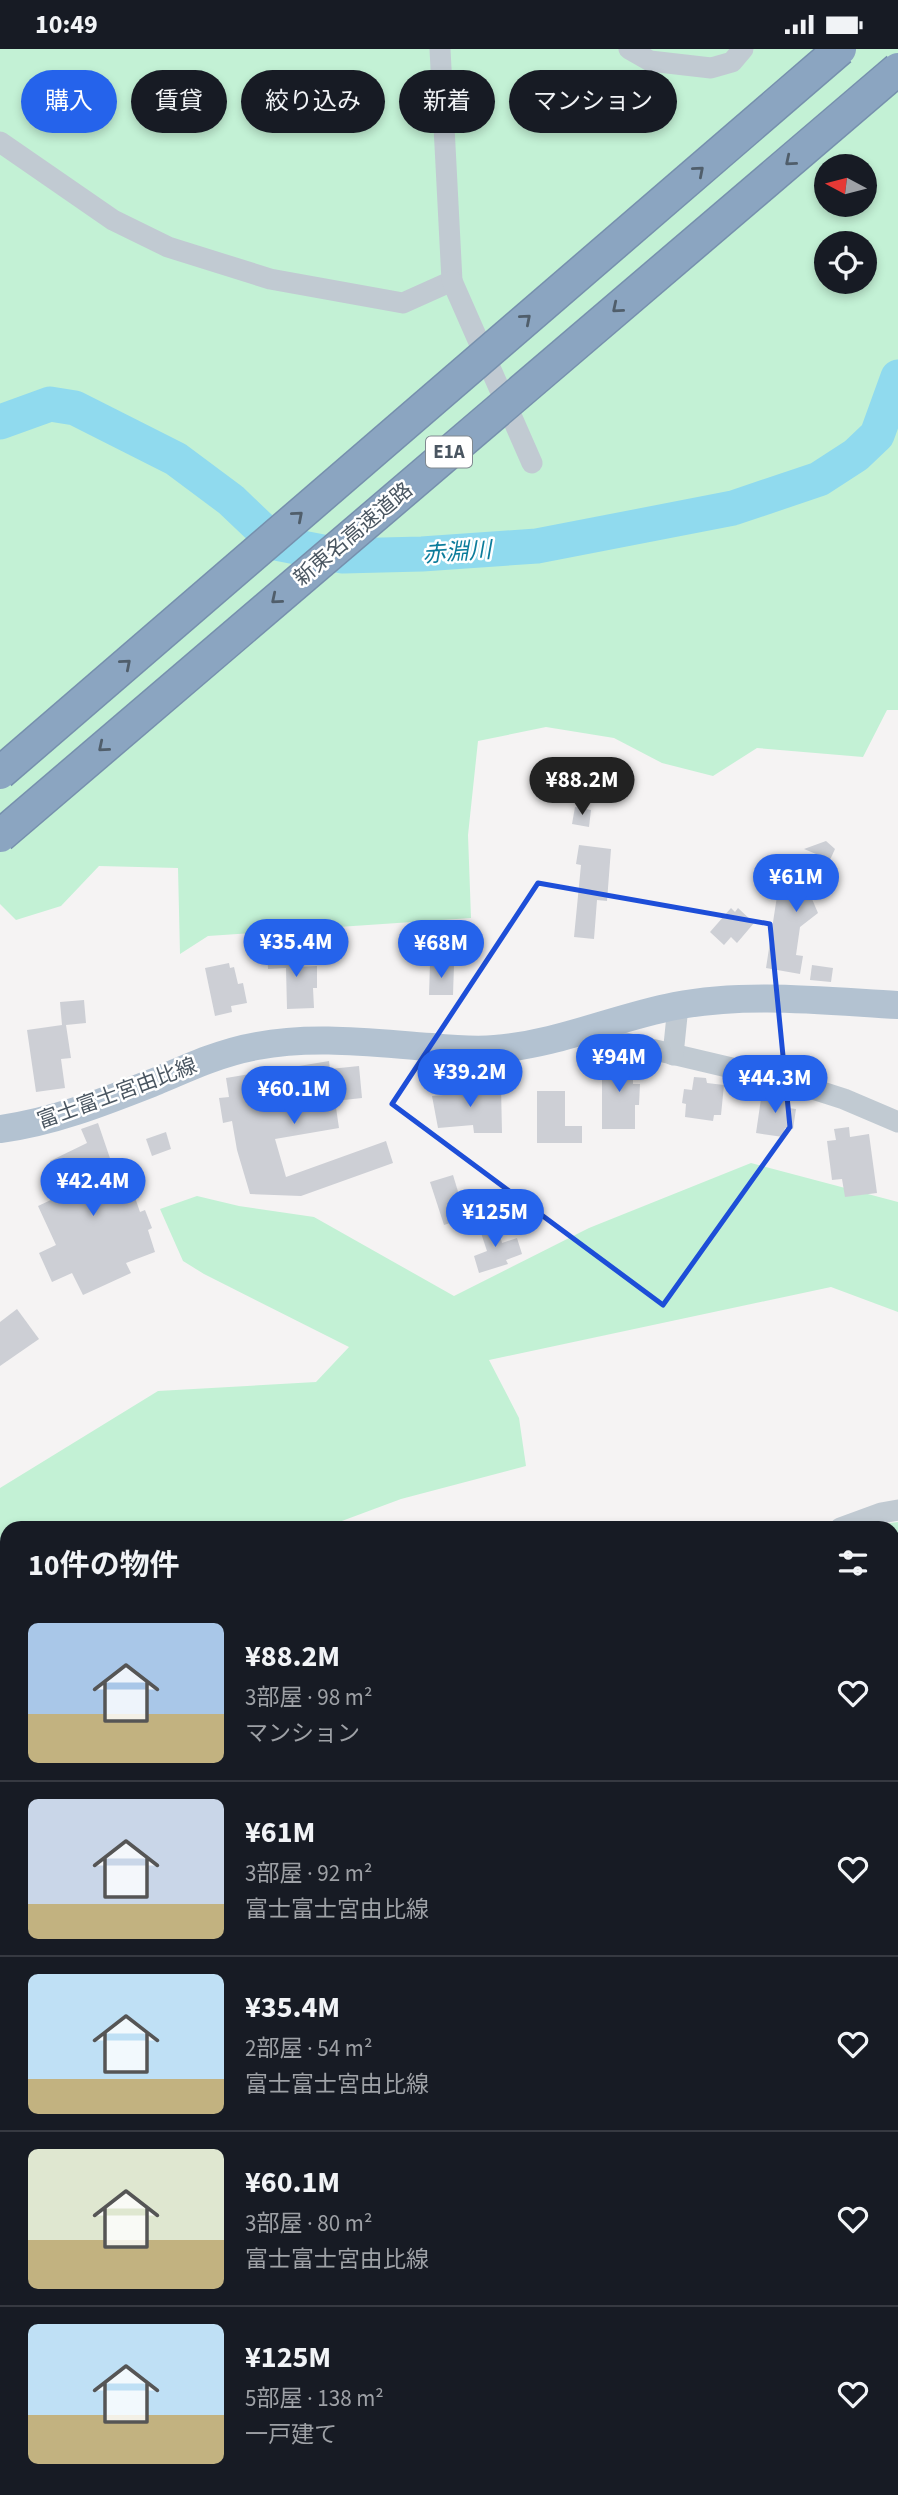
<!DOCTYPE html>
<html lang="ja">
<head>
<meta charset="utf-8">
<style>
  body { margin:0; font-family:"Source Sans 3","Noto Sans JP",sans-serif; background:#242831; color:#f1f3f6; height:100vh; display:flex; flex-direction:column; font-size:26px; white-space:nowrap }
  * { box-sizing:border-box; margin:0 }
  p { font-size:23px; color:#9ea1a6 }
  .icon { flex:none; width:38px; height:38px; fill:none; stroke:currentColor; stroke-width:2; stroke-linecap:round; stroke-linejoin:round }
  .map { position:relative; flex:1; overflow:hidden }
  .sheet { position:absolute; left:0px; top:1472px; width:900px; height:975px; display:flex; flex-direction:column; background:#171b24; border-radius:21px 21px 0 0; box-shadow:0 4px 10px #0003 }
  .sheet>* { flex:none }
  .top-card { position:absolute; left:21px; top:21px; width:858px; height:63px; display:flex; gap:14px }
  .needle { width:46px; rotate:277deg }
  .tools { position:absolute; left:814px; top:105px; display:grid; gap:14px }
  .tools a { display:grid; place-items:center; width:63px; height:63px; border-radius:50%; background:#171b24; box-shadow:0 4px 10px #0003; font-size:35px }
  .price { position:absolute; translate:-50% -60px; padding:0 16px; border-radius:24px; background:#2563eb; color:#fff; font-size:23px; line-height:46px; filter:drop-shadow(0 2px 4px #0008) }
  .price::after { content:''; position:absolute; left:50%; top:42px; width:21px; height:16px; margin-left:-10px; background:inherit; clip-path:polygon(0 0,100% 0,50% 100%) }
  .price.active { background:#222; color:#fff }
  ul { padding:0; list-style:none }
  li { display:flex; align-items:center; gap:21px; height:175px; padding:0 28px }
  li+li { border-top:2px solid #363941 }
  li span { display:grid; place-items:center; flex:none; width:196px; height:140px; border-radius:10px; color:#555 }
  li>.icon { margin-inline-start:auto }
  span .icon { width:84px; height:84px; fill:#fffc; stroke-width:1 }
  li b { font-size:30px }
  h2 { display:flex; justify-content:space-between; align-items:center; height:84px; padding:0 28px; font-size:30px }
  .chip { padding:0 24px; border-radius:32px; background:#171b24; box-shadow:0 4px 10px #0003; font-size:24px; line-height:63px }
  .chip.active { background:#2563eb; color:#fff }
  .status { display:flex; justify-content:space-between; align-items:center; height:49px; padding:0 35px; background:#171b24; direction:ltr }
  .status svg { height:19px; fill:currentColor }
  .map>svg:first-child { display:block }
</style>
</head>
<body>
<div class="status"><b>10:49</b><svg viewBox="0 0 49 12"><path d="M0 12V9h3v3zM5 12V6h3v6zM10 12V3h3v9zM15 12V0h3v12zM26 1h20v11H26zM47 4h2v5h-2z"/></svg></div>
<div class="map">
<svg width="898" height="2446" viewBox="0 0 898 2446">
  <rect width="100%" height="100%" fill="#f5f3f3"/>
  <g fill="#c3f1d5" fill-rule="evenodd">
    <path d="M0,0H898V661H887L863,708L757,699L713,727L662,714L614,689L546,678L478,692L468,786L471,869L208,887L180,905L178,819L99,817L61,857L16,871L0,855ZM826,117H864V156H826ZM826,194H864V233H826Z"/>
    <path d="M751,1114L898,1153V1263L831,1238L489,1311L519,1369L526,1417L401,1450L323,1479H7V1529L0,1532V1439L158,1342L316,1333L349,1298L204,1225L183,1212L160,1160L197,1147L239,1157L314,1168L454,1247L589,1179Z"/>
    <path d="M898,1473V2442L889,2440H892V1479H850Z"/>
    <path d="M7,1834V2234L0,2235V1855Z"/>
    <path d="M300,2440H448L446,2446H308Z"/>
  </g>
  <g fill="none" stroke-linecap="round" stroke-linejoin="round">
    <path stroke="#90daee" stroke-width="35" d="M0,373L50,355L75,359L176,410L231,451L276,494L343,507L422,505L537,497L733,459L819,430L856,406L877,386L898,328"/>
  </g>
  <g fill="#cdcfd5">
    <path d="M575,758L591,761L589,778L572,775Z"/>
    <path d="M826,792L835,800L812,850L818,864L800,878L796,906L803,907L800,925L766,919L779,834L799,843L816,805L804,800Z"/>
    <path d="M579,796L611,800L607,852L597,851L594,890L574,888L581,816L576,815Z"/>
    <path d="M731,859L735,863L738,859L754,874L737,894L731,888L724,896L710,883Z"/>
    <path d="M296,902L297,918L317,917V939H313L314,959L287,960L286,919L268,920L267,903Z"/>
    <path d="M229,914L230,919L234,918L238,935L243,934L247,954L231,957L232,963L215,967L205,919Z"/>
    <path d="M430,915L454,916L453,946H429Z"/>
    <path d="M812,916L833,919L831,933L810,931Z"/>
    <path d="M84,951L86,974L66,976L71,1009L61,1010L65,1039L36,1043L27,981L62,976L60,953Z"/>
    <path d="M602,1008L633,1009V1035H640L639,1056H635V1080H602Z"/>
    <path d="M329,1012L330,1020L359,1017L362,1049L335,1052L339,1079L275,1090L286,1128L386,1092L393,1114L301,1147L250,1145L237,1101L232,1072L223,1074L219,1049L229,1048L226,1029Z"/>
    <path d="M694,1028L706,1029L707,1034L724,1036L721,1066H714L713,1072L685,1068L686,1055L682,1054L684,1040L692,1041Z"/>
    <path d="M490,1038H501L502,1084H474L473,1076L438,1079L432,1047L444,1046V1041Z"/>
    <path d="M537,1042H565V1077H582V1094H537Z"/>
    <path d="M762,1043L791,1047L789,1059L796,1060L793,1080L785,1079L783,1088L756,1084Z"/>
    <path d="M98,1074L113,1118L123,1114L140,1163L145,1161L152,1179L148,1181L155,1203L126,1214L131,1224L83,1246L72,1224L52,1233L39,1204L56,1196L38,1157L53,1150L48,1141L60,1135L50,1112L87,1094L81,1080Z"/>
    <path d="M849,1078L850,1088L869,1085L877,1144L845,1148L842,1130L832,1131L827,1092L836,1091L834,1080Z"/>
    <path d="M166,1083L171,1100L152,1107L146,1090Z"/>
    <path d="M453,1126L466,1169L444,1176L430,1133Z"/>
    <path d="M490,1171L495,1185L499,1183L502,1194L517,1189L522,1205L506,1211L508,1215L479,1224L474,1207L487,1202L478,1175Z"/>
    <path d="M17,1260L39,1290L0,1317V1273Z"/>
  </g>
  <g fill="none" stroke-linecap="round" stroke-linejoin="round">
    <g stroke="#c1cad2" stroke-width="21">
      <path d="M629,0L650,12L711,19L732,13L743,0"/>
      <path d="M0,93L113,171L168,198L270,230L403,254L452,232L440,0"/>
      <path d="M452,232L532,414"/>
      <path d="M583,984L791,1033L844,1050L898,1073"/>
      <path d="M673,1006L678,957"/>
      <path d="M840,1479L881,1464L898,1461"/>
      <path d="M0,1639L7,1638"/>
      <path d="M0,2243L7,2242"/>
      <path d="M0,2309L7,2306"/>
      <path d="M0,2374L7,2372"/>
      <path d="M10,2440L31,2446"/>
      <path d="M212,2440L218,2446"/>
      <path d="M283,2440L291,2446"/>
    </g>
    <path stroke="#b3c2d1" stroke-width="28" d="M0,1080C54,1073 106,1052 157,1032C189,1018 222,1003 257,997C314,986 373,994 431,998C452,1000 474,1002 495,1000C558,995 614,969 675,957C746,943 826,952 898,956"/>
    <defs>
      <g id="highway-bridge">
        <path d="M0,724L840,0"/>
        <path d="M0,787L898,20"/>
      </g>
    </defs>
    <use href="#highway-bridge" stroke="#7690ad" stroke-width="35" stroke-linecap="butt"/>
    <use href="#highway-bridge" stroke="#8ba5c1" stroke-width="32"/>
  </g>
  <defs><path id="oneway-chevron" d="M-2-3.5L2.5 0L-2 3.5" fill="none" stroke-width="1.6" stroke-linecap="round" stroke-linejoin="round" transform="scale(1.75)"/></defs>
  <g stroke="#505e6b">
    <use href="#oneway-chevron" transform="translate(790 112) rotate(140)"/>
    <use href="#oneway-chevron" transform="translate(699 122) rotate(-41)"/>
    <use href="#oneway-chevron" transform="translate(617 259) rotate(140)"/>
    <use href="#oneway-chevron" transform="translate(526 270) rotate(-41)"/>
    <use href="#oneway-chevron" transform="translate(298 467) rotate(-41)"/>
    <use href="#oneway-chevron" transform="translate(276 550) rotate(140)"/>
    <use href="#oneway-chevron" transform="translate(126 615) rotate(-41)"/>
    <use href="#oneway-chevron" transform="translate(103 698) rotate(140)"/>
  </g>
  <path fill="none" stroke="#1d4ed8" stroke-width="5" stroke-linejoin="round" d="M538,834L770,875L790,1078L663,1256L392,1055Z"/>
  <g text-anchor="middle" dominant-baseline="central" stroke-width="5" stroke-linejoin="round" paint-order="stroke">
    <rect fill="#fff" stroke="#808990" stroke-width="2" x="426" y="387.5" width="46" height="31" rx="5"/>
    <g font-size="19" font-weight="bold" fill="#4a5661">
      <text x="449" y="403">E1A</text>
    </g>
    <g font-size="21" fill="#4a5661" stroke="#fff">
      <text transform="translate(353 485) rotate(-40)">新東名高速道路</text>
      <text transform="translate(117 1044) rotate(-20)">富士富士宮由比線</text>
    </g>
    <g font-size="23" font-style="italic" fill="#0c7c9b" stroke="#fff">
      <text transform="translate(457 503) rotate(-4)">赤淵川</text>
    </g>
  </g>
</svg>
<div class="tools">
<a><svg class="needle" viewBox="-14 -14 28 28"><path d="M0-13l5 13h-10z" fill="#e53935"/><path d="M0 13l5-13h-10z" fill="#9ea1a6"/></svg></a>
<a><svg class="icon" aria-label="locate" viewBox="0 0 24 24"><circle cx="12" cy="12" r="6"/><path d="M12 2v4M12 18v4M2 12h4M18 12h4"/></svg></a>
</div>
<b class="price active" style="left:582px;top:768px">¥88.2M</b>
<b class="price" style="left:796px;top:865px">¥61M</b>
<b class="price" style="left:296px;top:930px">¥35.4M</b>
<b class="price" style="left:441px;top:931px">¥68M</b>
<b class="price" style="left:619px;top:1045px">¥94M</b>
<b class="price" style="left:470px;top:1060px">¥39.2M</b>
<b class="price" style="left:775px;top:1066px">¥44.3M</b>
<b class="price" style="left:294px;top:1077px">¥60.1M</b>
<b class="price" style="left:93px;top:1169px">¥42.4M</b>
<b class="price" style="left:495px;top:1200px">¥125M</b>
<div class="top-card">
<a class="chip active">購入</a>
<a class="chip">賃貸</a>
<a class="chip">絞り込み</a>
<a class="chip">新着</a>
<a class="chip">マンション</a>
</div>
<section class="sheet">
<h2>10件の物件<svg class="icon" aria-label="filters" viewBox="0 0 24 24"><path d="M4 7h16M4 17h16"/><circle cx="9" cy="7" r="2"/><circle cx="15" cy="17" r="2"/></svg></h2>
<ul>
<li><span style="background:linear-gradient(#a9c7e8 65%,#c2b280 0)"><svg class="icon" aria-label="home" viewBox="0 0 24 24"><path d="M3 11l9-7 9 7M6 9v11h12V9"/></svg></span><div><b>¥88.2M</b><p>3部屋 · 98 m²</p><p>マンション</p></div><svg class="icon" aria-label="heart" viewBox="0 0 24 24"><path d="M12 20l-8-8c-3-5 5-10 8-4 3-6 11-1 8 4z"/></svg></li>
<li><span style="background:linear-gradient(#c9d6e8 75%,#c2b280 0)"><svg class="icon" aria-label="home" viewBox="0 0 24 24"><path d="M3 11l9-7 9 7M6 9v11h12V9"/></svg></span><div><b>¥61M</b><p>3部屋 · 92 m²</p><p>富士富士宮由比線</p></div><svg class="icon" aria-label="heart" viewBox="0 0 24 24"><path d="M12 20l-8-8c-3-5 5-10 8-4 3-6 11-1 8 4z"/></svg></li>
<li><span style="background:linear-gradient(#bfe0f5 75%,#c2b280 0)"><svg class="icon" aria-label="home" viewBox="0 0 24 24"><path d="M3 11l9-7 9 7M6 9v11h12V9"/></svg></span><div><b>¥35.4M</b><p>2部屋 · 54 m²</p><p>富士富士宮由比線</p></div><svg class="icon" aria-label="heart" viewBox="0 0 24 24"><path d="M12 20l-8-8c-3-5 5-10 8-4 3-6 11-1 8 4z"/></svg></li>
<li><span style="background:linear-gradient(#dfe7d0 65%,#c2b280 0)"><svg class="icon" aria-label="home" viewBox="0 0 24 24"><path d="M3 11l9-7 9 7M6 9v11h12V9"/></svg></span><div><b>¥60.1M</b><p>3部屋 · 80 m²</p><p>富士富士宮由比線</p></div><svg class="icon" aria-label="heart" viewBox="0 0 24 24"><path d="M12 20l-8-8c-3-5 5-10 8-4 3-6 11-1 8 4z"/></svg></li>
<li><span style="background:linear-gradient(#bfe0f5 65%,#c2b280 0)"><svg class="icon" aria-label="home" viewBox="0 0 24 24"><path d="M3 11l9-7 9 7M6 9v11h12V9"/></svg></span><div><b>¥125M</b><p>5部屋 · 138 m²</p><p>一戸建て</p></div><svg class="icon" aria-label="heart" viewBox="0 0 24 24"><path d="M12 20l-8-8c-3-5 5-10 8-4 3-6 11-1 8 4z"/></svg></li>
</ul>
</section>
</div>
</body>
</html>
